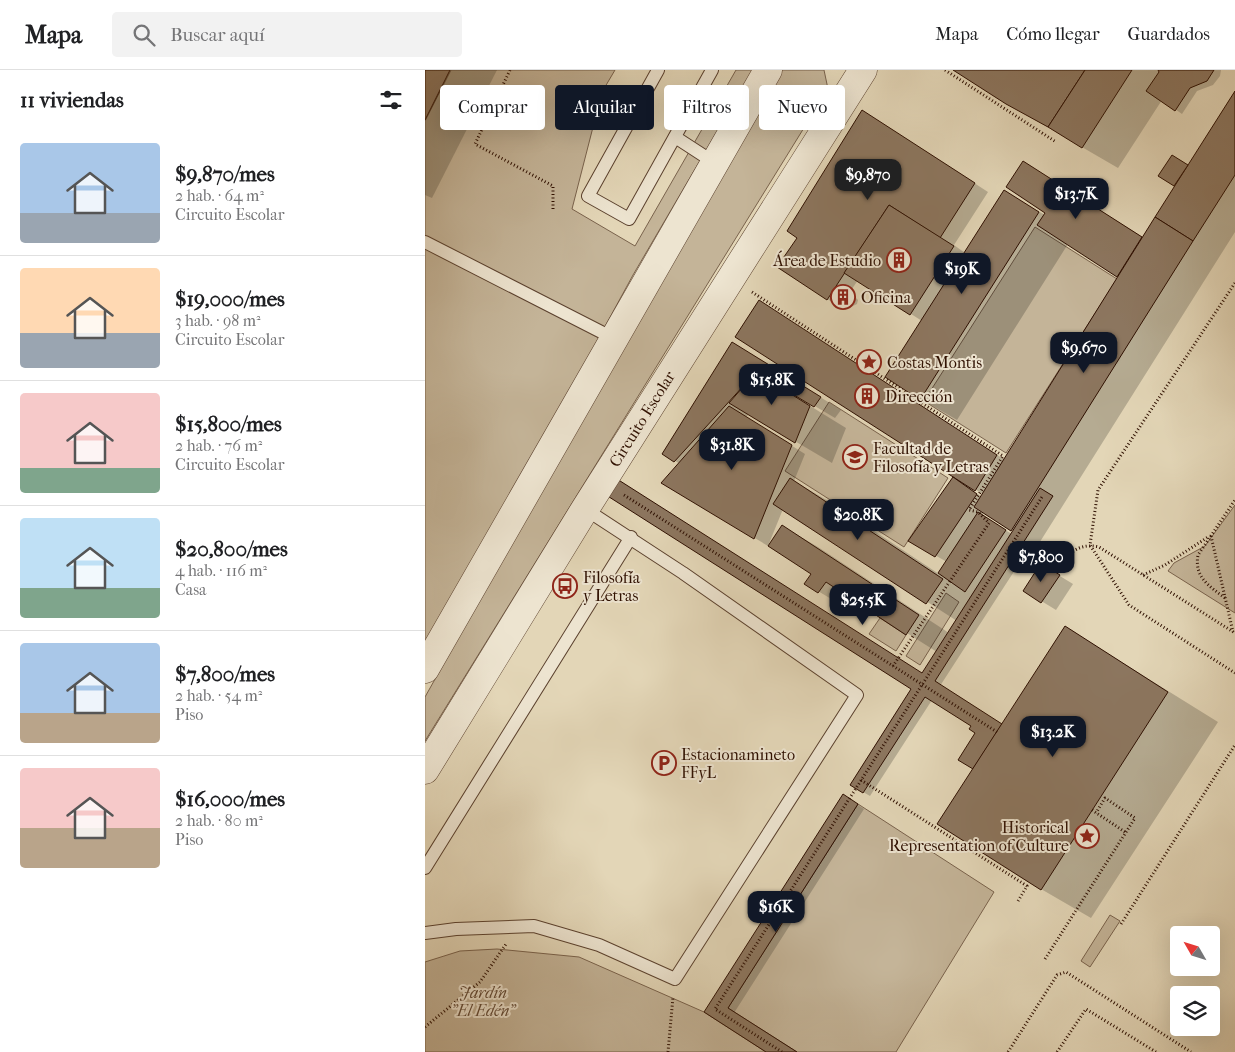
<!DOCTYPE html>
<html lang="es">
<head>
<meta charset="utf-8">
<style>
  body { margin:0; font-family:"IM FELL French Canon",serif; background:#f2f2f2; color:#202124; height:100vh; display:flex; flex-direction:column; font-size:19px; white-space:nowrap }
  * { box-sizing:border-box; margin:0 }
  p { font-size:16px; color:#757577 }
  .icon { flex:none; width:28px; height:28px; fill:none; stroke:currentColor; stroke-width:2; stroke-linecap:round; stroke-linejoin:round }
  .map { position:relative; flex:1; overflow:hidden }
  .side { display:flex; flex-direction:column; background:#fff; width:425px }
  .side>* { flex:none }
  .guide { position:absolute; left:15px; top:15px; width:475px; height:45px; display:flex; gap:10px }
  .needle { width:32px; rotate:309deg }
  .controls { position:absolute; left:745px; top:856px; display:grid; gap:10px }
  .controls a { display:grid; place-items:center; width:50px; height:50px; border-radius:5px; background:#fff; box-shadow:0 5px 20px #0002; font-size:25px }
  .price { position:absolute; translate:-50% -42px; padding:0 11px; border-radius:10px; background:#111827; color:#fff; font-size:16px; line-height:32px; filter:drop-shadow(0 1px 2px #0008) }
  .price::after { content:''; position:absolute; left:50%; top:30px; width:15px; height:11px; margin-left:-8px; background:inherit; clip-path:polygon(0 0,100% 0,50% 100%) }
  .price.selected { background:#222; color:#fff }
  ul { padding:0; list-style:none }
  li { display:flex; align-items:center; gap:15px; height:125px; padding:0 20px }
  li+li { border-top:1px solid #e0e0e0 }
  li span { display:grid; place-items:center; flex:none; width:140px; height:100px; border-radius:5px; color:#555 }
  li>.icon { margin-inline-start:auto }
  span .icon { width:60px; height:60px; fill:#fffc; stroke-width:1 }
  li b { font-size:21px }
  h2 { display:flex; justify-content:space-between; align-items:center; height:60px; padding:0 20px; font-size:21px }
  .chip { padding:0 18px; border-radius:5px; background:#fff; box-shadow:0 5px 20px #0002; font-size:18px; line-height:45px }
  .chip.selected { background:#111827; color:#fff }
  header { display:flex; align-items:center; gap:30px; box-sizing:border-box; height:70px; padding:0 25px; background:#fff; border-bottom:1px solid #e0e0e0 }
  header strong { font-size:24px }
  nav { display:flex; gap:28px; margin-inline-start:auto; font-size:18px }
  .search { width:350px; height:45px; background:#f2f2f2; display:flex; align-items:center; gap:12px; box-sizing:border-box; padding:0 18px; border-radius:5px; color:#757577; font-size:19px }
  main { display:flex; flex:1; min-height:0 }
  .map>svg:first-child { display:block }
</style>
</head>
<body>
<header>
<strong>Mapa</strong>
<div class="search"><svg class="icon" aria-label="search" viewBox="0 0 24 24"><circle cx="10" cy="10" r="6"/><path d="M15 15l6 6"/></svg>Buscar aquí</div>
<nav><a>Mapa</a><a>Cómo llegar</a><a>Guardados</a></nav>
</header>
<main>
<section class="side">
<h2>11 viviendas<svg class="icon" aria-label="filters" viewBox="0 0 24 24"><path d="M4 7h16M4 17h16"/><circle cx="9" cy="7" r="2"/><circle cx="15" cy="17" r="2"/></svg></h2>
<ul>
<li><span style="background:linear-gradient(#a9c7e8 70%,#9aa5b1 0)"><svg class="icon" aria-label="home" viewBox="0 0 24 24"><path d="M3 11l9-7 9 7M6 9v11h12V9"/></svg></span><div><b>$9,870/mes</b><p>2 hab. · 64 m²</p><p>Circuito Escolar</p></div></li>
<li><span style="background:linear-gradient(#ffd9b3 65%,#9aa5b1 0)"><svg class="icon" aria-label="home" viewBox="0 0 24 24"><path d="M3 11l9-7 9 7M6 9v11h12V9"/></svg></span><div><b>$19,000/mes</b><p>3 hab. · 98 m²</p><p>Circuito Escolar</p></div></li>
<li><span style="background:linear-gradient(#f6c9c9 75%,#7fa58c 0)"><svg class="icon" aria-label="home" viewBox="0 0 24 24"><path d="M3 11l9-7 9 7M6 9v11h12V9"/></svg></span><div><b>$15,800/mes</b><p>2 hab. · 76 m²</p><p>Circuito Escolar</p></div></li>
<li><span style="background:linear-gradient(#bfe0f5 70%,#7fa58c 0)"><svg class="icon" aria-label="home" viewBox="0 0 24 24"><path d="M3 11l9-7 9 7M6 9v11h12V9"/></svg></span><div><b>$20,800/mes</b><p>4 hab. · 116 m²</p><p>Casa</p></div></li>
<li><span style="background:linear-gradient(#a9c7e8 70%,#b9a48a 0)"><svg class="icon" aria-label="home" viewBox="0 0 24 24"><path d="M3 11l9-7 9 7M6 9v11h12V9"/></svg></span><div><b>$7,800/mes</b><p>2 hab. · 54 m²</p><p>Piso</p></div></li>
<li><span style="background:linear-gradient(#f6c9c9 60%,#b9a48a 0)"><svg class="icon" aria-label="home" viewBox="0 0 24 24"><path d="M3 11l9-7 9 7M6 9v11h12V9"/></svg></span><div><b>$16,000/mes</b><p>2 hab. · 80 m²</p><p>Piso</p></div></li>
</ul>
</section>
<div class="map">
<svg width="810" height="982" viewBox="0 0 810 982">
  <rect width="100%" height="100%" fill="#e3d6b7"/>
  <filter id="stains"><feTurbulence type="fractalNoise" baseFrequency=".004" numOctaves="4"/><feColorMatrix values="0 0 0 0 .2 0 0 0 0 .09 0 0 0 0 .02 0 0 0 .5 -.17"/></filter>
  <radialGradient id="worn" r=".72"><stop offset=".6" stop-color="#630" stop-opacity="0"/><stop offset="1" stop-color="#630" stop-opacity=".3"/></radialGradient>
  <g fill="#c4b498" stroke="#79624c">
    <path d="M26,0H190L177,22L147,139L210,176L311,0H328L208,205L0,587V51Z"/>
    <path d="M352,0H399L403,19L0,671V627Z"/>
    <path d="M610,157L692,209L581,383L499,331Z"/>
    <path d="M404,332L523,408L479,477L360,401Z"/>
    <path d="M810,435V543L743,501L749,493L780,476Z"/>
    <path d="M521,523L534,532L495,595L481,586Z"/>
    <path d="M455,548L481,565L471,581L444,564Z"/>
    <path d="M433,734L569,822L471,982H372L303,938Z"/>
    <path d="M685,845L695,851L665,897L656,891Z"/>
    <path d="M72,879L154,887L279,942L341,982H0V892L35,881Z"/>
  </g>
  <g fill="#0003" fill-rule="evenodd">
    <path d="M0,0H72L7,128L0,125Z"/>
    <path d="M530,0H796L795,6L788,15L772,21L757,44L737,30L693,98L581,33Z"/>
    <path d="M810,23V162L613,475L608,472L515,616L577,655L640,557L793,652L666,848L616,819L550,698L552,663L547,656L507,630L445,726L426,715L512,582L436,534L430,543L381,514L388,504L357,456L393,477L524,563L532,551L358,439L343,476L238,413L255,394L238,383L328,285L416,340L410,348L383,332L382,334L421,358L407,393L324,344L321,347L380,384L369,411L410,435L514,504L522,492L485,471L535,409L355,244L580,390L694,207L643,174L532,350L496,329L497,251L433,210L425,222L433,230L432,234L424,238L418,234L416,237L402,229L451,49L563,122L529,175L540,183L579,122L620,145L622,142L599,92L719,168L751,115L735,105L747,87L764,96ZM548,418L558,424L557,427L547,420ZM559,442L589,461L587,464L556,446Z"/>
    <path d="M630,503L648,514L631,540L600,521Z"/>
    <path d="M425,730L439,739L309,943L370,982H344L280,942Z"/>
  </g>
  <g fill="#8c765f" stroke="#2e0f00">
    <path d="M0,0H25L0,50Z"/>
    <path d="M528,0H660L623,57L581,34Z"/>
    <path d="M660,0H707L657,78L623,57Z"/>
    <path d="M733,0H789L782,11L765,18L750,41L721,21L734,2Z"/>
    <path d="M810,21V105L768,171L730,147Z"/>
    <path d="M437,40L550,113L515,168L464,135L402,230L352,197L372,168L362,161Z"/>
    <path d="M747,85L763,95L749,116L733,106Z"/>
    <path d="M598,91L717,167L692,207L612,155L620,143L581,117Z"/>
    <path d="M579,120L614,142L495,330L460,307Z"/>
    <path d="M464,135L529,176L485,245L419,203Z"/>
    <path d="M730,147L768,171L586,461L549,437Z"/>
    <circle cx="419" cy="227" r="8"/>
    <path d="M334,230L572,385L550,421L310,267Z"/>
    <path d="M307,272L396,327L389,337L331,302L249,392L237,384Z"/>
    <path d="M331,302L385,336L370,373L304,333Z"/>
    <path d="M304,336L367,375L329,469L236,413Z"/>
    <path d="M528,407L552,424L510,487L483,471Z"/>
    <path d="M365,408L518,509L501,534L348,434Z"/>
    <path d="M192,409L497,603L615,418L628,426L510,611L577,654L548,699L533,690L550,663L544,659L546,656L500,627L438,723L425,715L486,619L181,425Z"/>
    <path d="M553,442L581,460L540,522L513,503Z"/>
    <path d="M357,455L494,545L481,565L401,512L393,523L379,514L386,504L343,476Z"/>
    <path d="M616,493L635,505L616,533L598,521Z"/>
    <path d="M640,556L743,622L616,820L512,754Z"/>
    <path d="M418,724L433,734L303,938L372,982H341L279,942Z"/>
  </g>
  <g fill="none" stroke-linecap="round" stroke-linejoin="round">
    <defs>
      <g id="service">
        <path d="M233,0L163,126L204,149L287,0"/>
        <path d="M250,67L290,93"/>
        <path d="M0,172L190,269"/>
        <path d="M0,798L206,467"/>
        <path d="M0,863L31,859L109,856L174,875L250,909L432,625L258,503L160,439"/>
      </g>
      <g id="tertiary">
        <path d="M0,599L343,0"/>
        <path d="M0,700L160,439L438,0"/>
      </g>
    </defs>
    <use href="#service" stroke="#5b412e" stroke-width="14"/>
    <use href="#tertiary" stroke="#5b412e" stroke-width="29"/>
    <g stroke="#2e0f00" stroke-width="3" stroke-dasharray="1 2.5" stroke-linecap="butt">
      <path d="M85,0L50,74L128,116V140"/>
      <path d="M520,0L631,72"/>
      <path d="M810,213L673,420L665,475L704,535L810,603"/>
      <path d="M327,222L578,386L544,440L553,442L564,453L468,596"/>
      <path d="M199,425L572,662"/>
      <path d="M786,466L808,562"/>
      <path d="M629,502C641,485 653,472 674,477L810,563"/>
      <path d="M718,505L740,495L783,467"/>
      <path d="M800,528C784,516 769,507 773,485L810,430"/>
      <path d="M436,710L602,816L593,831"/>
      <path d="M667,740L700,762"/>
      <path d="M696,854L810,675"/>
      <path d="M620,889L710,748L680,728L671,743"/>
      <path d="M0,957L55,912L81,874"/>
      <path d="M243,982L248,927"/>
      <path d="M357,982L290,939L617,427"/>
      <path d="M583,982L632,905L641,902L766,982"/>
      <path d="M632,982L661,939L731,982"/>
    </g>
    <use href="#service" stroke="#ede4d0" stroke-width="12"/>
    <use href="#tertiary" stroke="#ede4d0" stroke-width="28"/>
  </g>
  <defs>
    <symbol id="building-ring" viewBox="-11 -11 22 22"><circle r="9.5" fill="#ede4d0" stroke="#8f2418" stroke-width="1.5"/><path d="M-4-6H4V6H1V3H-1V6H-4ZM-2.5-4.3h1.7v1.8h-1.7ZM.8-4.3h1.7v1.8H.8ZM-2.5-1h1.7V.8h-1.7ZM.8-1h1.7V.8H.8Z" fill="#8f2418"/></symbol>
    <symbol id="sight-ring" viewBox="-11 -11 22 22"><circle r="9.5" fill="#ede4d0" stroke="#8f2418" stroke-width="1.5"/><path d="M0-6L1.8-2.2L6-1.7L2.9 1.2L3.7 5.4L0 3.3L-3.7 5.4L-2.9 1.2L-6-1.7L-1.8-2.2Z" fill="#8f2418"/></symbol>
    <symbol id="university-ring" viewBox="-11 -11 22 22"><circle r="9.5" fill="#ede4d0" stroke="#8f2418" stroke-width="1.5"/><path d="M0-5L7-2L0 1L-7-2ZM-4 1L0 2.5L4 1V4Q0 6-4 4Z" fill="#8f2418"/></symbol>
    <symbol id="bus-ring" viewBox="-11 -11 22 22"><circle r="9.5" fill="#ede4d0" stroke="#8f2418" stroke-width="1.5"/><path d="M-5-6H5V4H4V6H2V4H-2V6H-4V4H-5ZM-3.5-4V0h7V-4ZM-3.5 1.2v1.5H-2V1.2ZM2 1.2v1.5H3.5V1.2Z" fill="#8f2418"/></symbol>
    <symbol id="parking-ring" viewBox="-11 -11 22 22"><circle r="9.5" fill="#ede4d0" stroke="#8f2418" stroke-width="1.5"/><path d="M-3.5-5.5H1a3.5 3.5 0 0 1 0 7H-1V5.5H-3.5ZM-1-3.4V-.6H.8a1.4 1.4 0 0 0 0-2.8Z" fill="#8f2418"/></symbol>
  </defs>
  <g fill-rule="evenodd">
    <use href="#building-ring" x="460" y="176" width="28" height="28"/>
    <use href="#building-ring" x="404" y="213" width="28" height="28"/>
    <use href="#sight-ring" x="430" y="278" width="28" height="28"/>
    <use href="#building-ring" x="428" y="312" width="28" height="28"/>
    <use href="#university-ring" x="416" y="373" width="28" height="28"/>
    <use href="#bus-ring" x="126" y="502" width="28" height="28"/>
    <use href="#parking-ring" x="225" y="679" width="28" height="28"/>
    <use href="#sight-ring" x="648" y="752" width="28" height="28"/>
  </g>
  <g text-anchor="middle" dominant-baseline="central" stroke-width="4" stroke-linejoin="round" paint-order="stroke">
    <g font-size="16" fill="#2e0f00" stroke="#ede4d0" text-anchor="start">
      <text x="456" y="190" text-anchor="end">Área de Estudio</text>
      <text x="436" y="227">Oficina</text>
      <text x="462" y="292">Costas Montis</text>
      <text x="460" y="326">Dirección</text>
      <text x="448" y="378">Facultad de<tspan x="448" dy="18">Filosofía y Letras</tspan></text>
      <text x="158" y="507">Filosofía<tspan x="158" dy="18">y Letras</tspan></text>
      <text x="256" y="684">Estacionamineto<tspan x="256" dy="18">FFyL</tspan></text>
      <text x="644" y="757" text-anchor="end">Historical<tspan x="644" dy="18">Representation of Culture</tspan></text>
    </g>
    <g font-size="16" fill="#2e0f00" stroke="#ede4d0">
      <text transform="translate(217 349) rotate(-58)">Circuito Escolar</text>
    </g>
    <g font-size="16" font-style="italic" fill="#624935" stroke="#ede4d0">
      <text x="58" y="922">Jardín<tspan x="58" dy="18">"El Edén"</tspan></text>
    </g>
  </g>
  <rect width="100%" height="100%" filter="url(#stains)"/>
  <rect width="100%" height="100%" fill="url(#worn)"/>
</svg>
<div class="controls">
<a><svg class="needle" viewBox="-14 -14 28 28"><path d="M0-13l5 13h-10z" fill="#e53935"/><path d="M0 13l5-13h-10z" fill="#757577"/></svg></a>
<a><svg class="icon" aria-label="layers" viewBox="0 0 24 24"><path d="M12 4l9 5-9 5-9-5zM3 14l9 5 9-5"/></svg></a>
</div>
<b class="price selected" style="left:443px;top:131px">$9,870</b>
<b class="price" style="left:651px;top:150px">$13.7K</b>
<b class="price" style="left:537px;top:225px">$19K</b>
<b class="price" style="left:659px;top:304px">$9,670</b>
<b class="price" style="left:347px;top:336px">$15.8K</b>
<b class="price" style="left:307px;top:401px">$31.8K</b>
<b class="price" style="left:433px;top:471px">$20.8K</b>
<b class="price" style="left:616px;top:513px">$7,800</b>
<b class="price" style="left:438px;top:556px">$25.5K</b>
<b class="price" style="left:628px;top:688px">$13.2K</b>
<b class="price" style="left:351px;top:863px">$16K</b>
<div class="guide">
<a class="chip">Comprar</a>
<a class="chip selected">Alquilar</a>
<a class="chip">Filtros</a>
<a class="chip">Nuevo</a>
</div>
</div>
</main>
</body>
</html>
